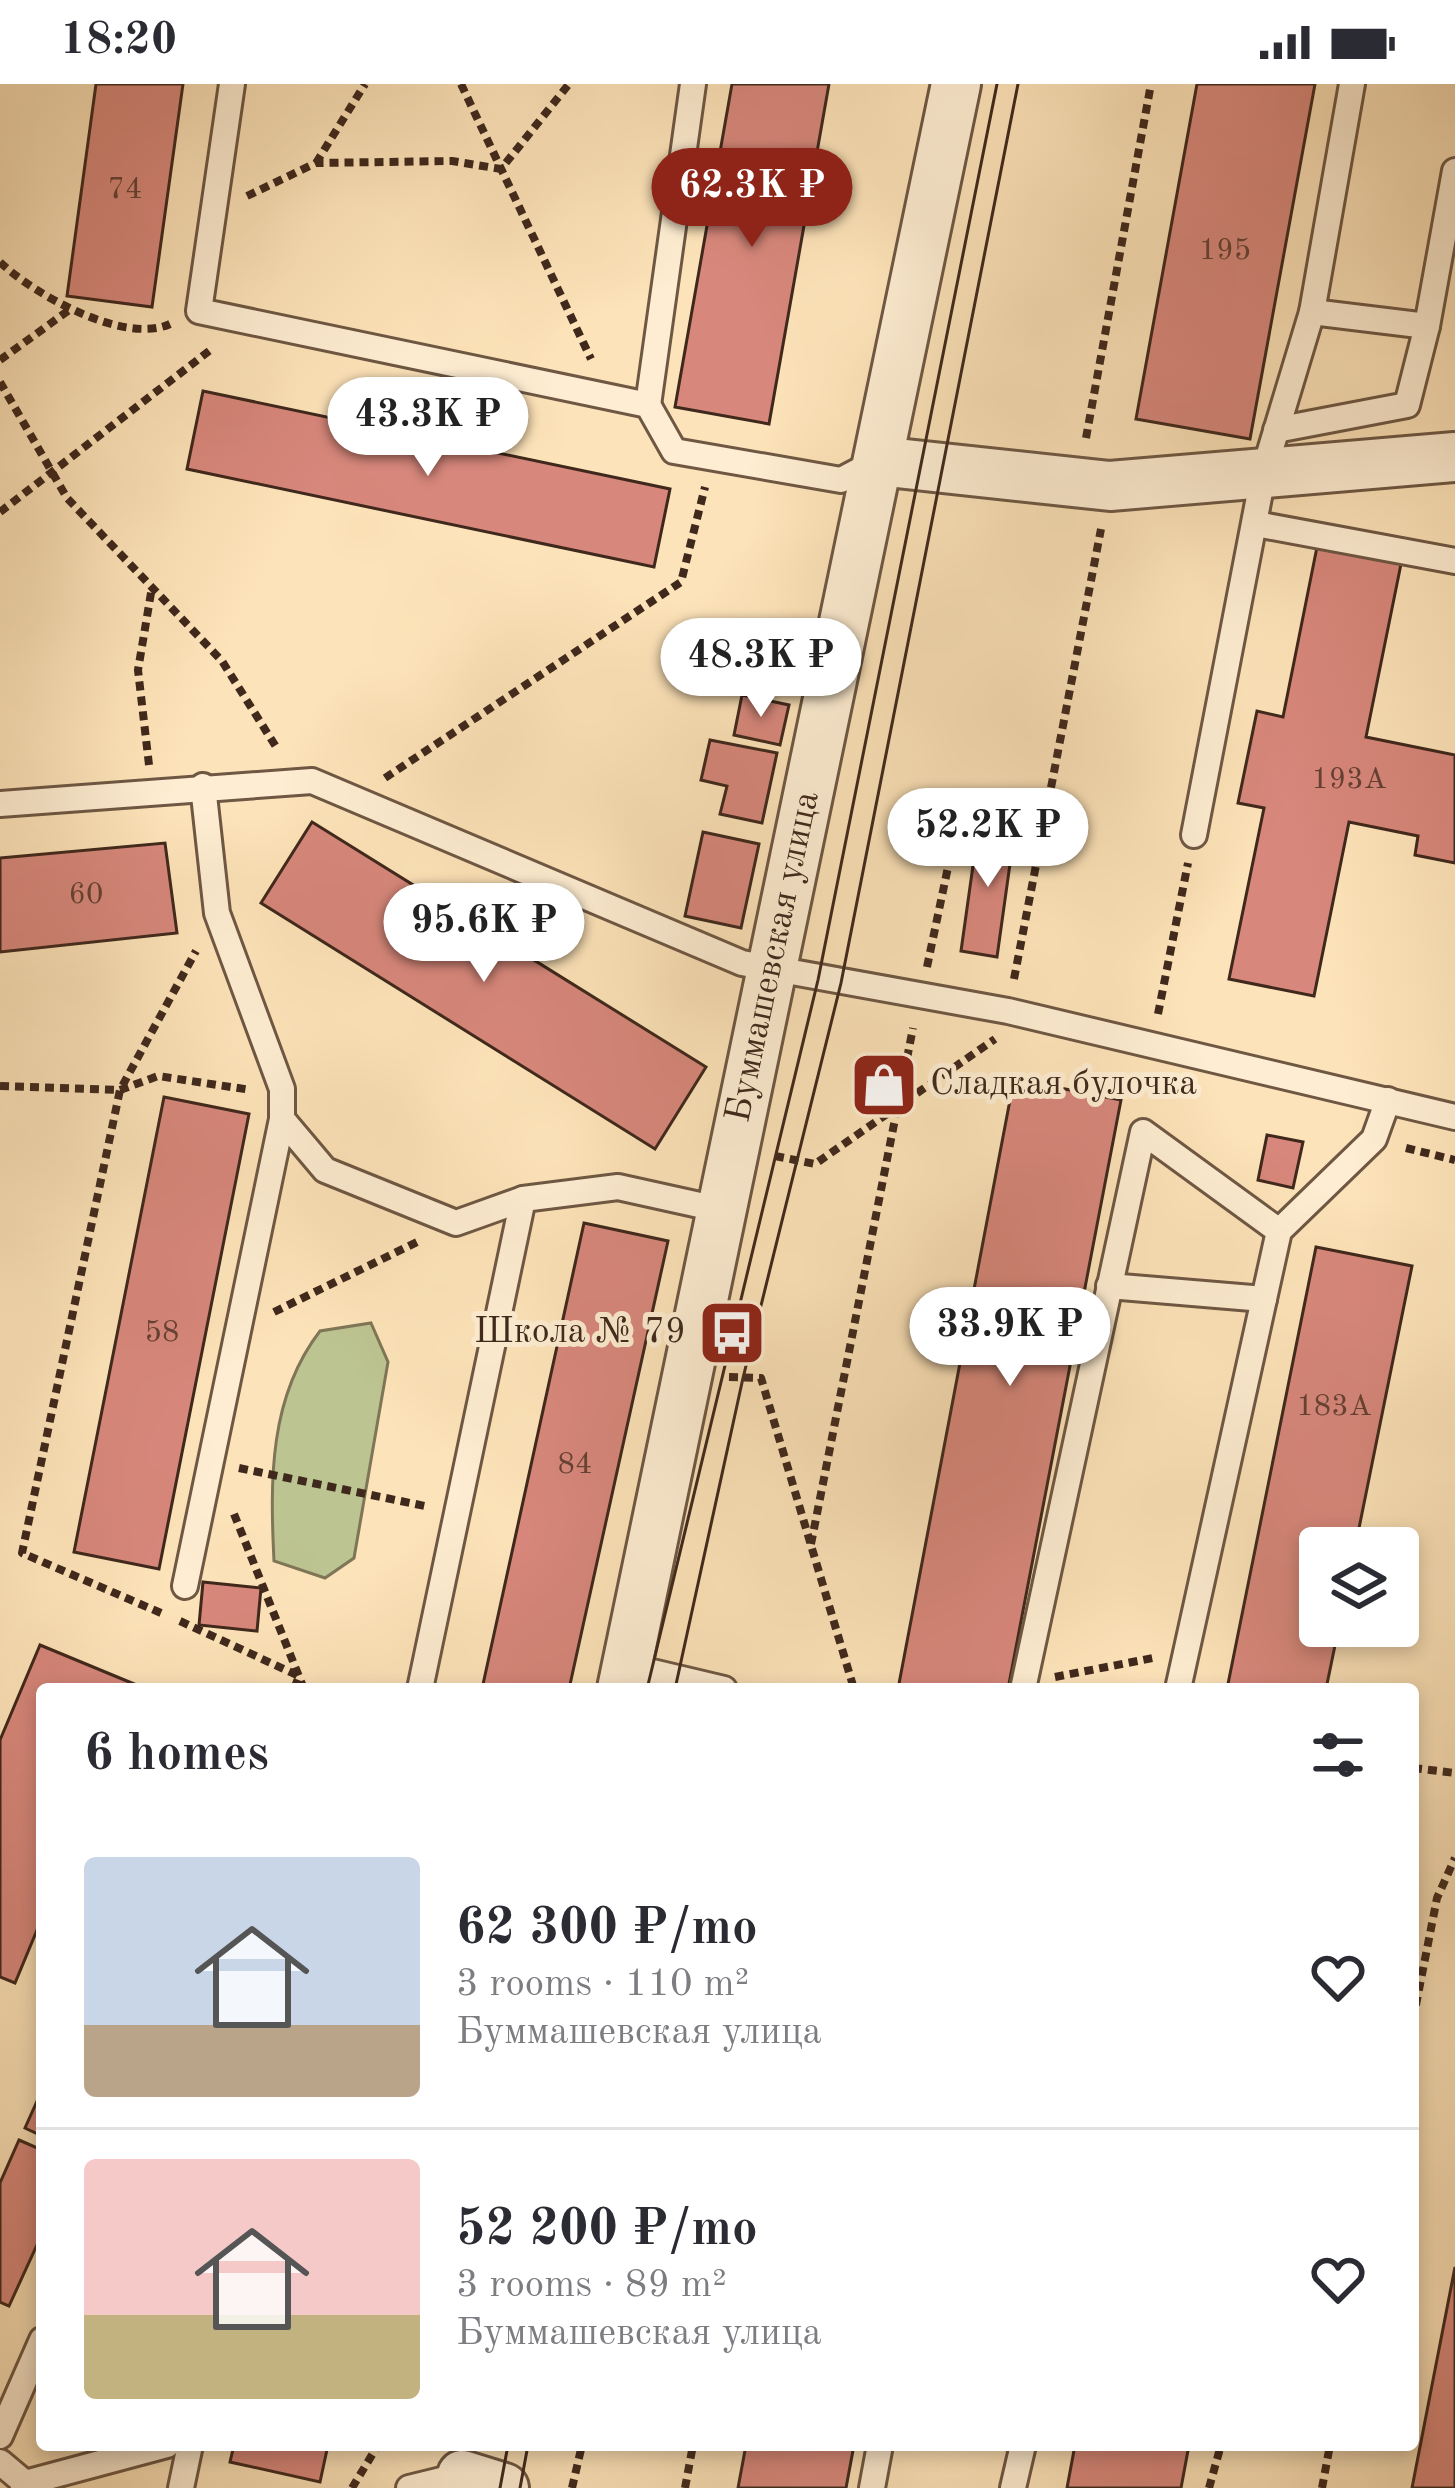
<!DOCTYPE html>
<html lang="en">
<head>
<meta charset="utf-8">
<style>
  body { margin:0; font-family:"Old Standard TT",serif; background:#f2f2f3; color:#2b2b33; height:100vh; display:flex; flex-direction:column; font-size:45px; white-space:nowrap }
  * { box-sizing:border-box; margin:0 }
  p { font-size:39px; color:#7c7c81 }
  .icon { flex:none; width:66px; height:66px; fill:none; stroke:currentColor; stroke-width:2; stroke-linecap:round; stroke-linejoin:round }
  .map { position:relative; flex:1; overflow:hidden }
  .details { position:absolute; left:36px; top:1599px; width:1383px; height:768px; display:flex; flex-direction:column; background:#fff; border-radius:12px; box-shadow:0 6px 18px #0003 }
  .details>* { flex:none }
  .controls { position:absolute; left:1299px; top:1443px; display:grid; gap:24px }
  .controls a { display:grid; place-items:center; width:120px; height:120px; border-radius:12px; background:#fff; box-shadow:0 6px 18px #0003; font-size:60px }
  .price { position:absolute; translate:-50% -102px; padding:0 27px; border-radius:42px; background:#fff; color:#222; font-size:39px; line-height:78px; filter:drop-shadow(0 3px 6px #0008) }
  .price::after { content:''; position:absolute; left:50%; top:72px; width:36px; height:27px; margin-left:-18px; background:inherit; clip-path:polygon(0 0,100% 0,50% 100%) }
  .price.on { background:#8f2418; color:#fff }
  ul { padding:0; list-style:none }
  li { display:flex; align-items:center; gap:36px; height:300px; padding:0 48px }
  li+li { border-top:3px solid #e1e1e2 }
  li span { display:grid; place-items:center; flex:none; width:336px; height:240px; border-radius:12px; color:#555 }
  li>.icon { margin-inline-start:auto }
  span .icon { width:144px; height:144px; fill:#fffc; stroke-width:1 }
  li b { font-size:51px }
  h2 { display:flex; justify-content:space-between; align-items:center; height:144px; padding:0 48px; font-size:51px }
  .status { display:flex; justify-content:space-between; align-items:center; height:84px; padding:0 60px; background:#fff; direction:ltr }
  .status svg { height:33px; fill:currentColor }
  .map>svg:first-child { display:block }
</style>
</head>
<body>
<div class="status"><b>18:20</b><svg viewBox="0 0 49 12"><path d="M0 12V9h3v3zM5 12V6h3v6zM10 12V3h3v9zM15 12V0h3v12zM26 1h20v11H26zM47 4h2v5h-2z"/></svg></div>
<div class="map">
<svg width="1455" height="2404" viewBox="0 0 1455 2404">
  <rect width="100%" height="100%" fill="#fde3b9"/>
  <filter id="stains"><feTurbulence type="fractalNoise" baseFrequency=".00167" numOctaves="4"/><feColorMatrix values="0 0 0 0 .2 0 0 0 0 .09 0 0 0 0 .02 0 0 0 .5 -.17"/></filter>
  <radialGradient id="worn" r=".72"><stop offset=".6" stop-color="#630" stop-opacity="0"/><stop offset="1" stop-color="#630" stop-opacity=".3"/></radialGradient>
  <path fill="#bcc492" stroke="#7e7657" stroke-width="3" d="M371,1239L388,1278L354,1474L325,1494L274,1477C270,1396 269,1313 320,1247Z"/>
  <g fill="#d7877b" stroke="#3f281c" stroke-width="3">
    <path d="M96,0H183L152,223L67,212Z"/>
    <path d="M732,0H829L769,340L675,323Z"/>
    <path d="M1197,0H1315L1250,355L1136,335Z"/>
    <path d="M203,307L670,405L654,483L187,385Z"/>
    <path d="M1317,463L1401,480L1366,653L1455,671V779L1415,771L1418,752L1349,738L1314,912L1229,895L1264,724L1238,719L1257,627L1283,633Z"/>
    <path d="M742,611L789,621L780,661L734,651Z"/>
    <path d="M710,656L777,669L762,739L720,730L727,702L701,696Z"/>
    <path d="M312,738L706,983L655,1065L261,819Z"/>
    <path d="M979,739L1015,744L997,873L961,867Z"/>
    <path d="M703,748L759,760L741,844L685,832Z"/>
    <path d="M165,759L177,849L0,868V774Z"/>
    <path d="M1014,995L1121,1016L1008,1605H898Z"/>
    <path d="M164,1013L249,1030L159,1485L74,1468Z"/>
    <path d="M1267,1051L1303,1058L1293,1104L1258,1096Z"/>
    <path d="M584,1139L668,1157L569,1605H482Z"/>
    <path d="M1316,1163L1412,1182L1355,1464H1320V1542H1339L1326,1605H1227Z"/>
    <path d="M203,1498L261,1504L257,1547L199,1541Z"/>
    <path d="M40,1561L139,1602L42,1605V1834L15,1899L0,1893V1656Z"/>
    <path d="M42,2006V2052L25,2044Z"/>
    <path d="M19,2056L42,2066V2150L9,2222L0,2218V2099Z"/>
    <path d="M1455,2183V2404H1412Z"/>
    <path d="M234,2361H328L320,2398L230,2378Z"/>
    <path d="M746,2361H854L846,2404H738Z"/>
    <path d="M1075,2361H1189L1181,2404H1067Z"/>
  </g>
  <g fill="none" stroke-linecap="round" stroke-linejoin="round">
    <defs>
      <g id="lane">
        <path d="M232,0L199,227L648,321L674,367L841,396L877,377"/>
        <path d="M1312,228L1427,242L1455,87"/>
        <path d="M648,321L693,0"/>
        <path d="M1276,346L1407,321L1427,242"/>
        <path d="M1256,440L1455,477"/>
        <path d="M203,702L217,829L282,1005V1035"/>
        <path d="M0,720L312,697L742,879L1008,927L1455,1033"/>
        <path d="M1194,751L1264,387L1312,228L1352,0"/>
        <path d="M1109,1202L1264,1215"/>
        <path d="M185,1502L282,1035L325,1086L456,1139L523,1115"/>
        <path d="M627,1582L724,1605"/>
        <path d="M420,1605L523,1115L618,1103L722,1126"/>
        <path d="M1023,1605L1143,1048L1279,1147"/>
        <path d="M1178,1605L1279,1147L1374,1055L1388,1016"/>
        <path d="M0,2352L42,2256"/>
        <path d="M0,2378L25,2399"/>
        <path d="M23,2404L25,2399L167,2361"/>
        <path d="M181,2404L190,2361"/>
        <path d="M409,2404L462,2391"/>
        <path d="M872,2404L880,2361"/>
        <path d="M1013,2404L1023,2361"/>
      </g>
      <g id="street">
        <path d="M878,377L1110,402L1455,373"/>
        <path d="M622,1605L956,0"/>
        <path d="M462,2391L504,2404"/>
      </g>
    </defs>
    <use href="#lane" stroke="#6e5743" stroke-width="30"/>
    <use href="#street" stroke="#6e5743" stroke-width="54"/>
    <g stroke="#3f281c" stroke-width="8" stroke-dasharray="9 6" stroke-linecap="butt">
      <path d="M461,0L591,275"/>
      <path d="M316,79L365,0"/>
      <path d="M247,112L316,79L452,77L501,85L569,0"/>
      <path d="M0,178C33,210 124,261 170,240"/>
      <path d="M0,276L72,224"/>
      <path d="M0,298L67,414L222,577L278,666"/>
      <path d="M1086,354L1151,0"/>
      <path d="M0,428L213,264"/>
      <path d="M149,681L138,586L152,503"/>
      <path d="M385,694L681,498L705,403"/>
      <path d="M927,883L960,726"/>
      <path d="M1014,895L1101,445"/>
      <path d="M1158,930L1188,779"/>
      <path d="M0,1002L120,1006L158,992L251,1006"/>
      <path d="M1406,1064L1455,1076"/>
      <path d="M775,1072L815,1080L995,955"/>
      <path d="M274,1228L417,1158"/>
      <path d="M729,1293L761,1294L854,1605"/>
      <path d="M239,1384L430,1423"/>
      <path d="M234,1430L304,1605"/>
      <path d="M811,1460L913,944"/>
      <path d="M161,1529L22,1469L120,1006L196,867"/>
      <path d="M180,1537L299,1592L294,1605"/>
      <path d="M1055,1593L1153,1574"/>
      <path d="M1413,1684L1455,1689"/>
      <path d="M1413,1936L1437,1814L1455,1774"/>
      <path d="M352,2404L378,2361"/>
      <path d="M572,2404L582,2361"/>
      <path d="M685,2404L693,2361"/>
      <path d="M1209,2404L1221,2361"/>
      <path d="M1322,2404L1330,2361"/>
    </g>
    <use href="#lane" stroke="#feedd2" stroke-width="24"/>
    <use href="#street" stroke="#feedd2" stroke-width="48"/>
    <g stroke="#3f281c" stroke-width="3">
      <path d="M647,1605L818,896L997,0"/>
      <path d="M675,1605L743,1294L841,899L1018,0"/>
      <path d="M500,2404L508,2361"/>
      <path d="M520,2404L528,2361"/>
    </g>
  </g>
  <defs>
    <symbol id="shop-square" viewBox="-11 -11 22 22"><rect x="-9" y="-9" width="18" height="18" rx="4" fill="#8f2418" stroke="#feedd2"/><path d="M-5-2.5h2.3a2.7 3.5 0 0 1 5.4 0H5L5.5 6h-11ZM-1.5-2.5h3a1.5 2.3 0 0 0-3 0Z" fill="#fff"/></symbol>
    <symbol id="bus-square" viewBox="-11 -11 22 22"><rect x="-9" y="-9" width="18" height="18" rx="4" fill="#8f2418" stroke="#feedd2"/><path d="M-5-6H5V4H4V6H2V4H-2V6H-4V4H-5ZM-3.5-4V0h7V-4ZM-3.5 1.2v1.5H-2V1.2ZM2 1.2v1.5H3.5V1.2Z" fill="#fff"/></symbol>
  </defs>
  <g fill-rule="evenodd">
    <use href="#shop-square" x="846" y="963" width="76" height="76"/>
    <use href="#bus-square" x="694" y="1211" width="76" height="76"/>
  </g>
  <g text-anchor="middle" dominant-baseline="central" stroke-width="10" stroke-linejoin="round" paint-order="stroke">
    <g font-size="30" fill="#654034">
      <text x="125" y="106">74</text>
      <text x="1225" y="167">195</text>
      <text x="1349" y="696">193А</text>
      <text x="86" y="811">60</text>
      <text x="162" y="1249">58</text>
      <text x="1334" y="1323">183А</text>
      <text x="575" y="1381">84</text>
    </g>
    <g font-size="36" fill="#3f281c" stroke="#feedd2">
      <text transform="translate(774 873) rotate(-78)">Буммашевская улица</text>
    </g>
    <g font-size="36" fill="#3f281c" stroke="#feedd2" text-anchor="start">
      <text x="930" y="1001">Сладкая булочка</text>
      <text x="686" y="1249" text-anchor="end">Школа № 79</text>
    </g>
  </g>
  <rect width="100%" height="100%" filter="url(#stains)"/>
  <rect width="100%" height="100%" fill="url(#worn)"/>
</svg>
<div class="controls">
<a><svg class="icon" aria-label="layers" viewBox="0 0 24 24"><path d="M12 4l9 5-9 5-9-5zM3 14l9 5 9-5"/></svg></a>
</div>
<b class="price on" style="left:752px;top:166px">62.3K ₽</b>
<b class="price" style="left:428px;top:395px">43.3K ₽</b>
<b class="price" style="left:761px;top:636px">48.3K ₽</b>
<b class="price" style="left:988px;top:806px">52.2K ₽</b>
<b class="price" style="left:484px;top:901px">95.6K ₽</b>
<b class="price" style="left:1010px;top:1305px">33.9K ₽</b>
<section class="details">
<h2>6 homes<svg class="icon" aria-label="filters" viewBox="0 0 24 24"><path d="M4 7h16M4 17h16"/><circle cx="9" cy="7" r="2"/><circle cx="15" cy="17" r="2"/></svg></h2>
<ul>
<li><span style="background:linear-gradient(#c9d6e8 70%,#b9a48a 0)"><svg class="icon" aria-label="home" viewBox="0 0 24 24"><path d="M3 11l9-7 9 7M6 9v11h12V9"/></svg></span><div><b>62 300 ₽/mo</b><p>3 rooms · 110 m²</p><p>Буммашевская улица</p></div><svg class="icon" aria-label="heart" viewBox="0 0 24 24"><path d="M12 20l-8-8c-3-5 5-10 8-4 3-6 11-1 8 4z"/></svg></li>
<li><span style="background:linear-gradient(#f6c9c9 65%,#c2b280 0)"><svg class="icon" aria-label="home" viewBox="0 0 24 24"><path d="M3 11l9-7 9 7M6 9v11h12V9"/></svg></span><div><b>52 200 ₽/mo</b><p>3 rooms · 89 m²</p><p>Буммашевская улица</p></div><svg class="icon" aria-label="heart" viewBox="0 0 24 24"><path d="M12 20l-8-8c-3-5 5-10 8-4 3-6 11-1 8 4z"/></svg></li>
</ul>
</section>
</div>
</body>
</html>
